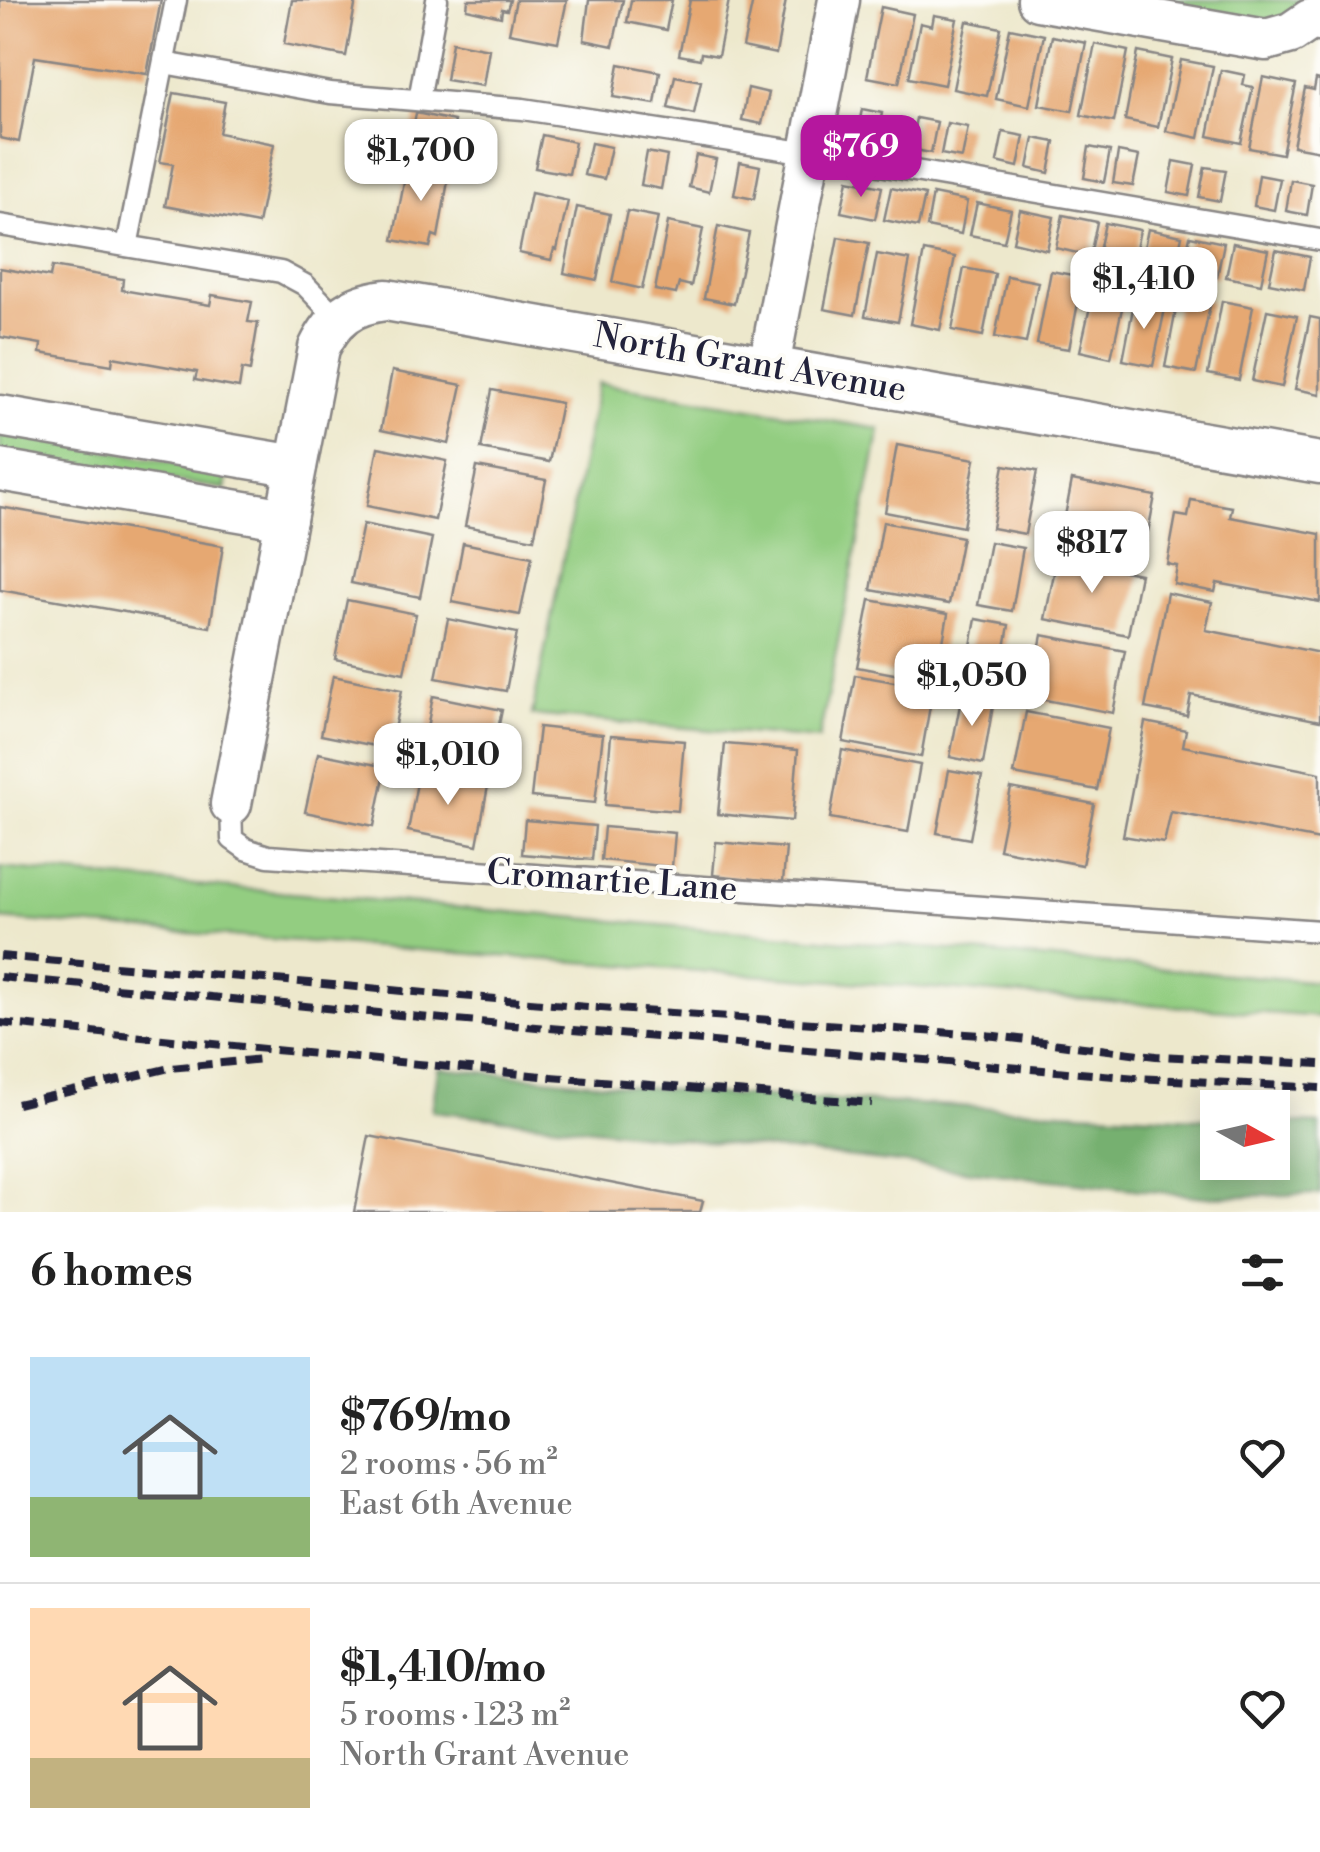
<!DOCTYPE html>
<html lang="en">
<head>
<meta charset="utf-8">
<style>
  body { margin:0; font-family:"Libre Bodoni",serif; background:#f2f2f2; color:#222; height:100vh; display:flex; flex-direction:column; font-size:38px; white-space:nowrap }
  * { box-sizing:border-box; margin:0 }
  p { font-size:32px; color:#767676 }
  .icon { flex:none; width:55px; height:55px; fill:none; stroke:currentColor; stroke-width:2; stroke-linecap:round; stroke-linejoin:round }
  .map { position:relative; height:1212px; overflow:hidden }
  .panel { display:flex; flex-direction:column; background:#fff; flex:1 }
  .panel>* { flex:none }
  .needle { width:65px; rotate:98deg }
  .tools { position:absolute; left:1200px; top:1090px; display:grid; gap:20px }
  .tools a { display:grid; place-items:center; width:90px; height:90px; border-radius:0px; background:#fff; box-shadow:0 5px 25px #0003; font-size:50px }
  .price { position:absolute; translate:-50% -85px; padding:0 22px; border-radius:20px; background:#fff; color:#222; font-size:32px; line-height:65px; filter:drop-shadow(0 2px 5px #0008) }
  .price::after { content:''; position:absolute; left:50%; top:60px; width:30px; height:22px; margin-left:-15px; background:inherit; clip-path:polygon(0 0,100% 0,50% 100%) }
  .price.on { background:#b5179e; color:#fff }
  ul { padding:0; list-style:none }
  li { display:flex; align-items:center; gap:30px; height:250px; padding:0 30px }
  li+li { border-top:2px solid #e0e0e0 }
  li span { display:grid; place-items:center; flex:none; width:280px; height:200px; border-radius:0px; color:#555 }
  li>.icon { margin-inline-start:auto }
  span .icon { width:120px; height:120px; fill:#fffc; stroke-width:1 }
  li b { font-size:42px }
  h2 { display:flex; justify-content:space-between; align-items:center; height:120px; padding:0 30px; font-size:42px }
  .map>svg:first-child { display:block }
</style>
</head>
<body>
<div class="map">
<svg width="1320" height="1212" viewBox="0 0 1320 1212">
  <rect width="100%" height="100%" fill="#fdfcf7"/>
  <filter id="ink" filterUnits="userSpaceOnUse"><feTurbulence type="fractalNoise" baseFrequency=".01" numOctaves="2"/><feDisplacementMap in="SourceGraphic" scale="20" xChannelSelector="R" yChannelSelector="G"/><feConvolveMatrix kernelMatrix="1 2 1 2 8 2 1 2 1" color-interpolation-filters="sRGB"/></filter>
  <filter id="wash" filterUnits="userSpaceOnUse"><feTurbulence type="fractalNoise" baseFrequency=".0048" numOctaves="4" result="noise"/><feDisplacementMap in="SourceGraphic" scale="40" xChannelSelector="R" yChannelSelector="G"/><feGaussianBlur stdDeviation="2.25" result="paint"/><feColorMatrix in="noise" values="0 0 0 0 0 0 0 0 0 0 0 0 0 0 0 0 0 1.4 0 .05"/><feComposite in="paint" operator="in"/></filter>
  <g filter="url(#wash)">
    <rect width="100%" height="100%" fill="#ede8cc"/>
    <g fill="#93cd81" stroke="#5a785e" stroke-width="2.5">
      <path d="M1038,0H1298L1310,20L1291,33Z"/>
      <path d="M598,383L880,429L819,739L532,715Z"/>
      <path d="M0,431L228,472L225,489L0,453Z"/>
      <path d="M0,868L1320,982V1017L0,919Z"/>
    </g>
    <path fill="#76b06f" stroke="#4c6955" stroke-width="2.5" d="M438,1068L716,1094L1217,1119L1218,1162H1272L1273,1122L1320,1124V1194L1205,1197L432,1111Z"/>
    <g id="blocks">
      <g fill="#e6a872">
        <path d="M0,0H161L147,74L35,57L19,142L0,138Z"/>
        <path d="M292,0H356L346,56L284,44Z"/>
        <path d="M468,0H510L507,10L502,9L501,17L467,9Z"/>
        <path d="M516,0H567L558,42L509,33Z"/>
        <path d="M589,0H623L613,46L584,40Z"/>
        <path d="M631,0H672L666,30L627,22Z"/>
        <path d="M690,0H729L718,56L701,53L700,59L679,55Z"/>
        <path d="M753,0H786L776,54L743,47Z"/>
        <path d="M881,7L913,14L899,83L867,77Z"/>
        <path d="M934,15L957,19L944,85L909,78L920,23L932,26Z"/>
        <path d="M967,21L1001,28L987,96L953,89Z"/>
        <path d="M1010,28L1044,35L1029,106L996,99Z"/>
        <path d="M1052,36L1086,43L1072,111L1039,105Z"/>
        <path d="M452,42L489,49L483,86L446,80Z"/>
        <path d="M1095,44L1128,51L1114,122L1081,115Z"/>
        <path d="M1138,52L1172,59L1158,127L1125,120Z"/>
        <path d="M1181,60L1213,66L1199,138L1166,131Z"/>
        <path d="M619,64L660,72L655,104L613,97Z"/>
        <path d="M1221,70L1245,75L1243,85L1253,87L1241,143L1208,136Z"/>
        <path d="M675,76L701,81L694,114L668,108Z"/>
        <path d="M1263,77L1296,84L1282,154L1249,148Z"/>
        <path d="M1316,79L1320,80V151L1293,146L1305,88L1314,90Z"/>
        <path d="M748,88L769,93L762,124L742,120Z"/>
        <path d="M174,93L225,102L219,133L274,144L258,224L165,206L173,164L160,162Z"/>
        <path d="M862,109L882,113L876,144L856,140Z"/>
        <path d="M416,113L454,121L447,158L409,150Z"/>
        <path d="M916,118L937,122L931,153L910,149Z"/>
        <path d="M947,123L968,127L962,158L941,154Z"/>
        <path d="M1003,132L1024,136L1018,167L997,162Z"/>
        <path d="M542,135L575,142L569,174L535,168Z"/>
        <path d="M1034,138L1055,142L1049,173L1028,168Z"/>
        <path d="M591,143L611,147L604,179L584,175Z"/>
        <path d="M1089,147L1110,151L1104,182L1084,178Z"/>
        <path d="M647,152L667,156L661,189L641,185Z"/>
        <path d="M1118,152L1139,156L1133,186L1113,183Z"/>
        <path d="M696,155L716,159L709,192L689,187Z"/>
        <path d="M1174,161L1195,165L1189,196L1168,192Z"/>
        <path d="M408,162L450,170L438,237L433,235L430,247L393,240Z"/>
        <path d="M740,162L760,166L754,199L734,195Z"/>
        <path d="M1205,167L1226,170L1220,201L1199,197Z"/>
        <path d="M1259,175L1280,179L1274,210L1254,206Z"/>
        <path d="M848,180L882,187L875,219L841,212Z"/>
        <path d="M1291,180L1312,184L1307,215L1286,211Z"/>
        <path d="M891,188L925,195L918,227L884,220Z"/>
        <path d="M531,193L568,201L557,250L554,249L551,260L519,253Z"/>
        <path d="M933,194L967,201L961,234L927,227Z"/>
        <path d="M977,203L1011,210L1004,242L970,235Z"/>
        <path d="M577,207L610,214L597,280L564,273Z"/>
        <path d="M1020,210L1054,217L1047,250L1013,242Z"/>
        <path d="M627,211L658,217L642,289L612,282Z"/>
        <path d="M1063,215L1097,222L1090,256L1056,248Z"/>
        <path d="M668,222L703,229L691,286L679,283L676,294L655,290Z"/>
        <path d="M1105,223L1140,230L1133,263L1098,256Z"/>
        <path d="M718,226L749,233L734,304L704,298Z"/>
        <path d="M1148,229L1182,236L1175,269L1141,262Z"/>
        <path d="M1190,236L1224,243L1217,277L1183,269Z"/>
        <path d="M838,237L869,243L855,315L824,309Z"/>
        <path d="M1233,243L1268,250L1261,284L1226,277Z"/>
        <path d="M1276,250L1310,257L1304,290L1269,283Z"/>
        <path d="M924,251L955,257L940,330L910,324Z"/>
        <path d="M877,254L910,260L898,322L865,316Z"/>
        <path d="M52,267L123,279L122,290L210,305L212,295L252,302L248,322L258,323L250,371L242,369L239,388L195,380L197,372L113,357L112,365L40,353L41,344L0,337V268L50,277Z"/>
        <path d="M964,268L995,274L983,336L952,330Z"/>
        <path d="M1051,271L1083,277L1069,349L1037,344Z"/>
        <path d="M1007,276L1038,282L1026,343L995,337Z"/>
        <path d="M1096,280L1127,286L1111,358L1080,351Z"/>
        <path d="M1179,294L1211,301L1196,373L1165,367Z"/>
        <path d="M1135,298L1166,304L1153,366L1123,360Z"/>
        <path d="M1222,301L1253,307L1239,380L1208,374Z"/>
        <path d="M1267,310L1297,316L1282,387L1252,381Z"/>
        <path d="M1310,317L1320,319V394L1295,389Z"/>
        <path d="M392,371L462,385L449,444L381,430Z"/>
        <path d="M492,390L561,403L549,462L481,449Z"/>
        <path d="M897,445L975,459L963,527L885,512Z"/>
        <path d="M378,447L447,461L435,520L367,506Z"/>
        <path d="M1004,465L1037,471L1025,534L992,528Z"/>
        <path d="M477,467L546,480L534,539L465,526Z"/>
        <path d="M1072,480L1155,496L1143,558L1060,542Z"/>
        <path d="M1191,500L1232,507L1230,517L1320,534V602L1217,583L1215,592L1174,584L1177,566L1167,564L1176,515L1188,517Z"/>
        <path d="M0,507L223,546L210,627L0,590Z"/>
        <path d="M883,522L962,537L949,604L871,590Z"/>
        <path d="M363,524L432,538L420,597L351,583Z"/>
        <path d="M990,542L1023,548L1012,611L978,605Z"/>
        <path d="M463,543L532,557L520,615L452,602Z"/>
        <path d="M1057,558L1140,574L1128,635L1045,619Z"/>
        <path d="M1167,593L1212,602L1206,630L1320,653V721L1191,695L1187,716L1145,708Z"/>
        <path d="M347,600L416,614L404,673L335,659Z"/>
        <path d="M870,600L948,614L936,682L857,667Z"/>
        <path d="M448,619L517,633L506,691L436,678Z"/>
        <path d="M976,619L1009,625L998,689L964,683Z"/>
        <path d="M1042,635L1125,651L1113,713L1030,697Z"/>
        <path d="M855,675L933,689L921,757L843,742Z"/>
        <path d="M333,676L402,690L390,749L321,735Z"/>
        <path d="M962,694L994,700L983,764L950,757Z"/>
        <path d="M433,696L502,710L490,768L422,755Z"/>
        <path d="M1026,712L1109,728L1097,790L1014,774Z"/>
        <path d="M1145,722L1186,730L1183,746L1320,773V840L1171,812L1164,843L1123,836Z"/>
        <path d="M539,727L603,734L595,803L531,797Z"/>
        <path d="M611,735L684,741L678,811L605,805Z"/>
        <path d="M725,744L798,750L792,821L718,814Z"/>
        <path d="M842,750L920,765L908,832L830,818Z"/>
        <path d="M318,753L386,767L374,826L305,812Z"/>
        <path d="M949,770L982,776L970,839L937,833Z"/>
        <path d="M419,772L488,786L477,845L408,831Z"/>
        <path d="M1011,788L1094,804L1082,865L999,849Z"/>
        <path d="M525,820L595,826L592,860L522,854Z"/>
        <path d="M604,827L675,833L672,867L601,860Z"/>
        <path d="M716,842L786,848L783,882L713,875Z"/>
        <path d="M369,1136L703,1201L700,1212H354Z"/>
      </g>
    </g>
  </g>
  <g filter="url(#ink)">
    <use href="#blocks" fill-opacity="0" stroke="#888584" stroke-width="2.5"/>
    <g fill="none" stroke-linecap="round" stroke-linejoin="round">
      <defs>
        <g id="service">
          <path d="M164,63L330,93L523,109L809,153L1320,240"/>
          <path d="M419,100L437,0"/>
          <path d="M0,225L281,272L305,285L338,319"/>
          <path d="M127,246L176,0"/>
          <path d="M231,804L232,839L246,849L268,856L1320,931"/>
        </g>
        <g id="minor">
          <path d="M1038,0L1266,40L1291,33L1310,20L1320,21"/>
          <path d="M769,366L839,0"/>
          <path d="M0,416L296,466"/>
          <path d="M0,470L286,519"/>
          <path d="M231,804L319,348C334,317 352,304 386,300L1320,463"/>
        </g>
      </defs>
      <use href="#service" stroke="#888584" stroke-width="25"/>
      <use href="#minor" stroke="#888584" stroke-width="45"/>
      <use href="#service" stroke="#fff" stroke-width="20"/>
      <use href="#minor" stroke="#fff" stroke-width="40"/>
      <g stroke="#22223b" stroke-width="8" stroke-dasharray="15 8" stroke-linecap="butt">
        <path d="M0,956L587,1007L995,1036L1156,1056L1320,1064"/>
        <path d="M0,977L431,1018L1138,1078L1320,1088"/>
        <path d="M0,1023L551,1077L872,1103"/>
        <path d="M17,1104L170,1068L262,1059"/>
      </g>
    </g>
  </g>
  <g text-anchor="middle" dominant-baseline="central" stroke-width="8" stroke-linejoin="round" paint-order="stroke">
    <g font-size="35" fill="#22223b" stroke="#fdfcf7">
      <text transform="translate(750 363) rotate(10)">North Grant Avenue</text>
      <text transform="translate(612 881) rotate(4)">Cromartie Lane</text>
    </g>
  </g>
</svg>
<div class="tools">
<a><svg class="needle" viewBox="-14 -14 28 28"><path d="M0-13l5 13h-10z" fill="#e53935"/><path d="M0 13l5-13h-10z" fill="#767676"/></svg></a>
</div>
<b class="price on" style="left:861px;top:200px">$769</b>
<b class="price" style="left:421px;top:204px">$1,700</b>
<b class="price" style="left:1144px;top:332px">$1,410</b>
<b class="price" style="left:1092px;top:596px">$817</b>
<b class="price" style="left:972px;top:729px">$1,050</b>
<b class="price" style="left:448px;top:808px">$1,010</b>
</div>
<section class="panel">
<h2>6 homes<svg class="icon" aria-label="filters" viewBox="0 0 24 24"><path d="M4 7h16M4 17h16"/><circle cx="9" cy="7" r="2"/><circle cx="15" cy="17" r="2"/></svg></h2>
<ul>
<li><span style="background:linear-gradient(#bfe0f5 70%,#8fb573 0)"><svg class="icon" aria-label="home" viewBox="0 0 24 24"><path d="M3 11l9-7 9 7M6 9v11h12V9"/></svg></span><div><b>$769/mo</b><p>2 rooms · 56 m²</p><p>East 6th Avenue</p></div><svg class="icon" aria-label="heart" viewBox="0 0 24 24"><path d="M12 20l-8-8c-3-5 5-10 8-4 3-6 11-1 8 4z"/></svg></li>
<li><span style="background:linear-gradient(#ffd9b3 75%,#c2b280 0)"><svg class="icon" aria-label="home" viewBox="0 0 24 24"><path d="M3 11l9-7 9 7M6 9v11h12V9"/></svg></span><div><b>$1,410/mo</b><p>5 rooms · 123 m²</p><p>North Grant Avenue</p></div><svg class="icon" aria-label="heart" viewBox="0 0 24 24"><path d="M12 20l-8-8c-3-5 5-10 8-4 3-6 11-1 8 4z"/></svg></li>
</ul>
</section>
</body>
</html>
